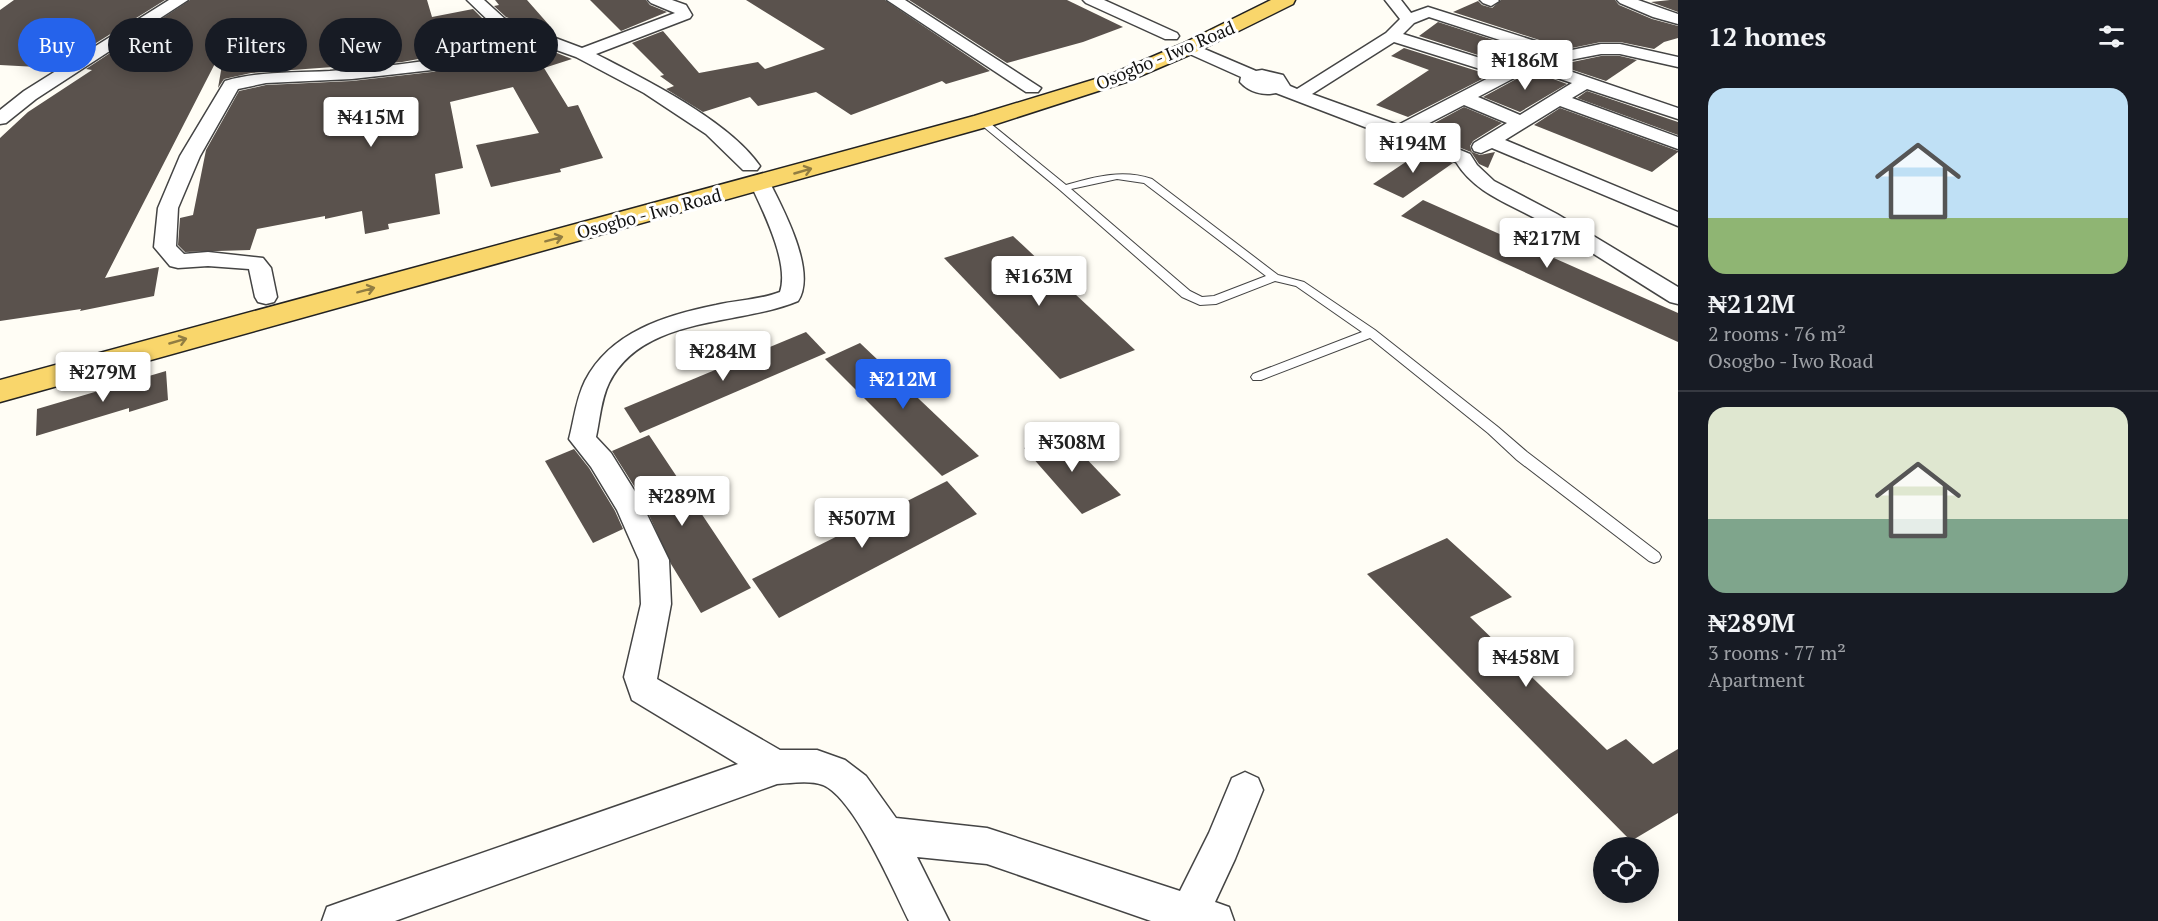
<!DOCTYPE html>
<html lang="en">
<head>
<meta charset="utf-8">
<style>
  body { margin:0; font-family:"PT Serif",serif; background:#20242c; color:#f1f3f6; height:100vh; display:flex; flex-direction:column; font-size:22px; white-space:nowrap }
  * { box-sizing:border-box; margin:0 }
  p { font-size:20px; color:#9ea1a6 }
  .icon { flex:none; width:33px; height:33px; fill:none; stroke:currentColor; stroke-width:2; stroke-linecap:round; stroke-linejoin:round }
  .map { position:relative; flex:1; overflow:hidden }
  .details { display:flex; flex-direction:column; background:#171b24; width:480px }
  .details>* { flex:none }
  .hud { position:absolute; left:18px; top:18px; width:570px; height:54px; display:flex; gap:12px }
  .fabs { position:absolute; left:1593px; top:837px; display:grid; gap:12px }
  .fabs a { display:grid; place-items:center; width:66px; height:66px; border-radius:50%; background:#171b24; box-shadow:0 3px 15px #0003; font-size:30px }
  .price { position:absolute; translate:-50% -51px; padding:0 14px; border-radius:6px; background:#fff; color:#222; font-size:20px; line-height:39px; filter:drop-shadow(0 2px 3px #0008) }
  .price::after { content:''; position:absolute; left:50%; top:36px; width:18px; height:14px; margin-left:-9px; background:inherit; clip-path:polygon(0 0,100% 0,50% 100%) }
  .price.current { background:#2563eb; color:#fff }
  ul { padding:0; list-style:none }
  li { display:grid; align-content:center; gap:12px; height:318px; padding:0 30px }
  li+li { border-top:2px solid #363941 }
  li span { display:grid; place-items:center; height:186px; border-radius:18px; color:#555 }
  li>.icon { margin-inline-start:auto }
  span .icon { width:108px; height:108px; fill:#fffc; stroke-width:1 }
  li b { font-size:26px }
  h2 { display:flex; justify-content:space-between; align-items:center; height:72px; padding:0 30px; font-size:26px }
  .chip { padding:0 21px; border-radius:27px; background:#171b24; box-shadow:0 3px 15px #0003; font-size:21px; line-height:54px }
  .chip.current { background:#2563eb; color:#fff }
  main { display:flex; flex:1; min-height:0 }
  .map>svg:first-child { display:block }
</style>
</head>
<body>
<main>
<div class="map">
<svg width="1678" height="921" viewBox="0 0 1678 921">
  <rect width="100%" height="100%" fill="#fffdf5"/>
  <g fill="#5a524d">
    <path d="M14,0H165L56,68L0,65V10Z"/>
    <path d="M190,0H427L432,17L473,9L491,27L514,37L473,49L402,62L251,73L224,79L218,88L226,42L105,278L159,267L154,296L80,311L81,309L0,321V138L28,112L92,70L86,69Z"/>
    <path d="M495,0H527L549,25L540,30L506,17L494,6L499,5Z"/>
    <path d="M590,0H646L650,5L667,12L621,31Z"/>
    <path d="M746,0H885L990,71L946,84L942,81L851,115L816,92L758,106L750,97L703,112L666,89L674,86L660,76L664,75L632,43L663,31L699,73L758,62L765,69L825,49Z"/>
    <path d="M909,0H1067L1123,27L1083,42L1007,63Z"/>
    <path d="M1501,0H1615L1619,5L1652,19L1678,26V38L1664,42L1654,49L1620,42H1601L1567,49L1453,12L1478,1L1482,5L1492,8Z"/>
    <path d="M1670,0H1678V12L1651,2Z"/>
    <path d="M1438,22L1537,54L1522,57L1509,65L1419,36Z"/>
    <path d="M534,44L572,59L544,68L568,107L578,105L603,158L560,169L561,172L491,187L476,145L539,133L513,87L450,102L463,168L435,174L440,214L388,224L389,229L365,234L362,211L325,219V216L257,229L250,250L185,252L178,245L180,218L193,215L206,150L239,91L266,85L352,81L432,72L492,59Z"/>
    <path d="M1404,48L1490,75L1408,117L1376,105L1429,70L1391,56Z"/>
    <path d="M1601,56H1620L1637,60L1606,81L1558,65Z"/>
    <path d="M1531,71L1567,84L1520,112L1483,97Z"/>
    <path d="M1587,91L1678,122V135L1577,98Z"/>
    <path d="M1464,107L1502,123L1473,141L1470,146L1472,152L1480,155L1495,152L1488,168L1479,164L1471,152L1426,134L1434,128L1429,126Z"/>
    <path d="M1560,108L1678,151V152L1652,172L1534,125Z"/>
    <path d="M1422,151L1453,163L1403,198L1373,184Z"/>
    <path d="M1423,200L1678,313V342L1401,216Z"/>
    <path d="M1013,236L1135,350L1060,379L944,258Z"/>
    <path d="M806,332L826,353L640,433L624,408Z"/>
    <path d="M860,343L979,456L942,476L825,359Z"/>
    <path d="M166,371L168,400L129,412V408L36,436L37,409Z"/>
    <path d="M1061,432L1121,495L1082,514L1024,448Z"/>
    <path d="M649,435L751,588L701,613L671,564L641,497L612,451Z"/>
    <path d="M574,449L589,468L615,511L623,529L593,543L545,461Z"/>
    <path d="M947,481L977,514L779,618L752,579Z"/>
    <path d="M1447,538L1512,597L1470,617L1607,750L1626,739L1653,764L1678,749V813L1631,841L1367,574Z"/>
  </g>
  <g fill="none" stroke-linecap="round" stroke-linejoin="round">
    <defs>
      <path id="service" d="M979,119H985L1066,185C1095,177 1122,169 1152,179L1278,275L1304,282L1375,330L1498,427L1527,452L1659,553L1661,557L1659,561L1654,563L1649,561L1517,460L1488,433L1370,338L1261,380H1253L1251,377L1253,374L1362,332L1296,286L1275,281L1216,304L1200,305L1182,297L1060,190L979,123ZM1117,179L1144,183L1266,276L1214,296L1202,297L1190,291L1071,189Z"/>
      <g id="minor">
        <path d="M169,0H188L36,99L6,123L0,124V110L24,91Z"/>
        <path d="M467,0H484L505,19L582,48L675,13L651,3L648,0H672L686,5L692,15L690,18L596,54C646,80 728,120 760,166L757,170H743L706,134L644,93L576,57L534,42L491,57L432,70L352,79L266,83L238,89L200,156L178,208L176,246L184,254L208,252L263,258L271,268L277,297L274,302L266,304L258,302L255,297L249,269L208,266L178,268L170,266L154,247L158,208L180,156L225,81C260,71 294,73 330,71C394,66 459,60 520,37L493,25Z"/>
        <path d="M887,0H905L1041,88L1038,92H1026Z"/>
        <path d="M1083,0H1104L1177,33L1179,36L1177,39H1165L1086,3Z"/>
        <path d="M1385,0H1401L1411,13L1428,7L1567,51L1601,44H1620L1678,57V67L1620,54H1601L1549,64L1678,108V119L1587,89L1572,98L1678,137V149L1560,106L1505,140L1678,212V226L1492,148L1481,153L1474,151L1472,147L1474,143L1507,123L1464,105L1414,131L1470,154L1477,165L1494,181L1557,214L1678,287V304L1670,302C1628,276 1587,249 1545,224C1514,205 1476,195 1456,162L1276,93C1263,96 1249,92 1240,82L1241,77L1183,51L1181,48L1189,43L1195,45L1256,71L1262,70L1283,75L1290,86L1297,89L1386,33L1400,19ZM1429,17L1546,55L1523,59L1509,67L1403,34L1414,23ZM1394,42L1496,74L1398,125L1312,94ZM1531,69L1572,83L1520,115L1478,97Z"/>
        <path d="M1480,0H1498L1499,1L1491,6L1483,3Z"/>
        <path d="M1617,0H1638L1678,14V24L1653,17L1620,3Z"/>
        <path d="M760,177L767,179L770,183C784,211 817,272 798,301C739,326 643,315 609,383C601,399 600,419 596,437L611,453L639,498L669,560L671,604L657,679L780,750H817L845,760L866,776L896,818L987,828L1180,891L1209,833L1232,778L1245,772L1258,778L1263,790L1235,859L1215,902L1229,907L1234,921H1151L987,864L917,857L949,921H909C893,889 855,799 823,785C810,780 791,783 777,784L395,921H322L327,907L341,902L738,764L632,700L624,677L641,604L639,560L617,510L591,467L569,439C574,420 576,399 585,381C610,332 666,315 716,305C737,300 760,300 780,292C790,263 762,209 750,183L753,179Z"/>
      </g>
      <path id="primary" d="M1271,0H1295L1293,4L1196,52L1126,82L990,126L0,402V380L974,116L1112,74L1182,44Z"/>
    </defs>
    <use href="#service" stroke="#444" stroke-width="2"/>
    <use href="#minor" stroke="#444" stroke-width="3"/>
    <use href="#primary" stroke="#222" stroke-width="3"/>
    <use href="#service" fill="#fff" fill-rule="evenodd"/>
    <use href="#minor" fill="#fff" fill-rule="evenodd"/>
    <use href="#primary" fill="#f9d66b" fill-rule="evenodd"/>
  </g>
  <defs><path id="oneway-shaft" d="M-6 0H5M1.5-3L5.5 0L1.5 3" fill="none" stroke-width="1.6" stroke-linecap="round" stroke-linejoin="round" transform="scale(1.5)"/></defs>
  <g stroke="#917d42">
    <use href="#oneway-shaft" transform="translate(803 171) rotate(-16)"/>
    <use href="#oneway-shaft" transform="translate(554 239) rotate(-15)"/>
    <use href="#oneway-shaft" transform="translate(366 290) rotate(-15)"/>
    <use href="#oneway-shaft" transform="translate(178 341) rotate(-16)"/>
  </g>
  <g text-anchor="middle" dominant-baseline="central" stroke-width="6" stroke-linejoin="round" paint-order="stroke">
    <g font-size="18" fill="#111" stroke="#fff">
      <text transform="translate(1165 55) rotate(-23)">Osogbo - Iwo Road</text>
      <text transform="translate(649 213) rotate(-15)">Osogbo - Iwo Road</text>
    </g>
  </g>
</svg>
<div class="fabs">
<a><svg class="icon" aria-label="locate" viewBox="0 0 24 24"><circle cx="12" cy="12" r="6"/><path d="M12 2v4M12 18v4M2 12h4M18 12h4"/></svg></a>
</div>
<b class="price" style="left:1525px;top:91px">₦186M</b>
<b class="price" style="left:371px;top:148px">₦415M</b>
<b class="price" style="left:1413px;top:174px">₦194M</b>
<b class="price" style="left:1547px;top:269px">₦217M</b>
<b class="price" style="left:1039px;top:307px">₦163M</b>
<b class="price" style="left:723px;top:382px">₦284M</b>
<b class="price" style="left:103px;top:403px">₦279M</b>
<b class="price current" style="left:903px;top:410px">₦212M</b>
<b class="price" style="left:1072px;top:473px">₦308M</b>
<b class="price" style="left:682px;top:527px">₦289M</b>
<b class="price" style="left:862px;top:549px">₦507M</b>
<b class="price" style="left:1526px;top:688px">₦458M</b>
<div class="hud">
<a class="chip current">Buy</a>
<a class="chip">Rent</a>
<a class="chip">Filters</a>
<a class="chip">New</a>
<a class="chip">Apartment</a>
</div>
</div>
<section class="details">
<h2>12 homes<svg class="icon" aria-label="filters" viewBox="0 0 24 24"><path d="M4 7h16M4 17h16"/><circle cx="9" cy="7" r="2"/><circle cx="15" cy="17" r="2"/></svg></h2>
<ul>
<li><span style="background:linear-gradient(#bfe0f5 70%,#8fb573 0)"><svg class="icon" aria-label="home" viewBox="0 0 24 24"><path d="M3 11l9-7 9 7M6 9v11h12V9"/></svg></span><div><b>₦212M</b><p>2 rooms · 76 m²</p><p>Osogbo - Iwo Road</p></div></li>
<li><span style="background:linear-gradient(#dfe7d0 60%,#7fa58c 0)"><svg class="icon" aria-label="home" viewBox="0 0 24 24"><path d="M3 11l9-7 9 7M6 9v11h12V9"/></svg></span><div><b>₦289M</b><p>3 rooms · 77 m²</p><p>Apartment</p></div></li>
</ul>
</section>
</main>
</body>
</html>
